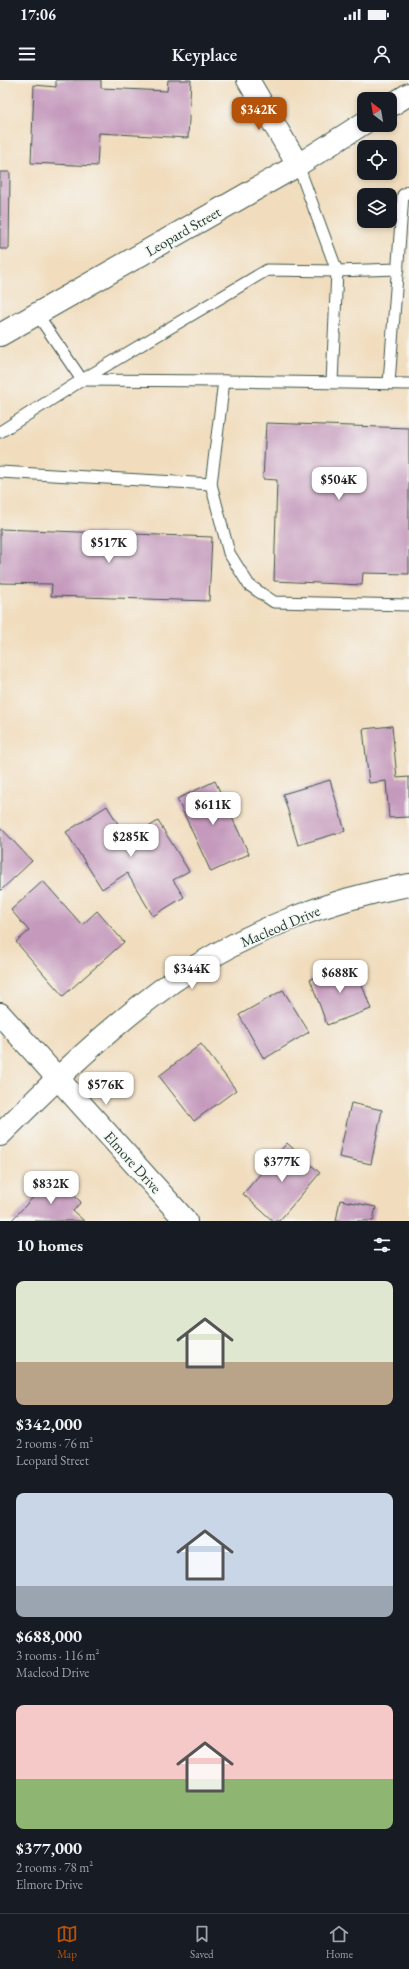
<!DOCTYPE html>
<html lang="en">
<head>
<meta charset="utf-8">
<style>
  body { margin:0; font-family:"EB Garamond",serif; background:#242831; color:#f1f3f6; height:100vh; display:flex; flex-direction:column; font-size:15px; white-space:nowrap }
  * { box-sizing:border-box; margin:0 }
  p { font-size:13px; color:#9ea1a6 }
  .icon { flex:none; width:22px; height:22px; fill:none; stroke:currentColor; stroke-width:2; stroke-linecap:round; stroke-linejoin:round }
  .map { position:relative; height:1141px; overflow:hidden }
  .details { display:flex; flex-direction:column; background:#171b24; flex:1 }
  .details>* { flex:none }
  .needle { width:26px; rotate:329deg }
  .tools { position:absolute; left:357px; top:12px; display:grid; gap:8px }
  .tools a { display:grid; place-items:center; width:40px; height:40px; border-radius:8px; background:#171b24; box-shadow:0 2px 6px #0003; font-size:20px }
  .price { position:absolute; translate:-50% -34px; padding:0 9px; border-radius:8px; background:#fff; color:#222; font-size:13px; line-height:26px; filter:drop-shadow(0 1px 2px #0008) }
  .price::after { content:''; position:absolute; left:50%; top:24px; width:12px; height:9px; margin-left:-6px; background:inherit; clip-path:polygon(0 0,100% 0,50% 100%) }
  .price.active { background:#b45309; color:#fff }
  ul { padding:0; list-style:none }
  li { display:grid; align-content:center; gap:8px; height:212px; padding:0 16px }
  li span { display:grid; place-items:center; height:124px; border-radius:8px; color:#555 }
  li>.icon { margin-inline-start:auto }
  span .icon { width:72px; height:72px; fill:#fffc; stroke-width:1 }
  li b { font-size:17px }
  h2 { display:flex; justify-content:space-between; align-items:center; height:48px; padding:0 16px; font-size:17px }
  .status { display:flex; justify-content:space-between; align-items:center; height:28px; padding:0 20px; background:#171b24; direction:ltr }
  .status svg { height:11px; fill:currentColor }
  header { display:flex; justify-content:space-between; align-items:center; height:52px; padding:0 16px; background:#171b24; font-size:18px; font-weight:600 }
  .tab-bar { display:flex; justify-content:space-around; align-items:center; height:56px; border-top:1px solid #363941; background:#171b24; font-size:11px; color:#9ea1a6 }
  .tab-bar a { display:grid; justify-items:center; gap:2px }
  .tab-bar .active { color:#b45309 }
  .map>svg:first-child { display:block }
</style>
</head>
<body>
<div class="status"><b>17:06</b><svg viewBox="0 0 49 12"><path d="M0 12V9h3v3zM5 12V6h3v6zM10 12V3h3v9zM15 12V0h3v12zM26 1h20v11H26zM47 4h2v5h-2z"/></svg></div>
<header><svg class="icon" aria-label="menu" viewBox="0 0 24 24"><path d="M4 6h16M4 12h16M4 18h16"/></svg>Keyplace<svg class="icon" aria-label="person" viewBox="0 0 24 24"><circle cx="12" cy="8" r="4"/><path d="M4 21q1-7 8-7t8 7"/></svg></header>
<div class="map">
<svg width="409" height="1141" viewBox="0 0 409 1141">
  <rect width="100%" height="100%" fill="#f6f6f2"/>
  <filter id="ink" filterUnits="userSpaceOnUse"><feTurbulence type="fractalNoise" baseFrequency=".025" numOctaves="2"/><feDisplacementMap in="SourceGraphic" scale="8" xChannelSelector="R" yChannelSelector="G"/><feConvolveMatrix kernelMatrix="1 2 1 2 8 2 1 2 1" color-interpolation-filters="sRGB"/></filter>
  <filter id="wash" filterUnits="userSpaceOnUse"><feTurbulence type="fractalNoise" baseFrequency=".012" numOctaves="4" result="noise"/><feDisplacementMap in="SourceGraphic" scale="16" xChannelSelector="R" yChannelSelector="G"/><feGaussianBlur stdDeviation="0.9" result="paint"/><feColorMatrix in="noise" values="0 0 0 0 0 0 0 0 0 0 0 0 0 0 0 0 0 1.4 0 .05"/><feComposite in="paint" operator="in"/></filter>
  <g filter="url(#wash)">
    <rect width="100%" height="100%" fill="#f1ddbe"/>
    <g id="blocks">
      <g fill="#c499bc">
        <path d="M56,0H101V8L167,11L168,0H191L188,58L99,53L97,86L31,83L34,5L56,7Z"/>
        <path d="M0,92H10L9,169H0Z"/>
        <path d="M266,343L409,348V494L363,493L362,505L274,501L277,400L263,399Z"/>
        <path d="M0,449L212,457L209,521L51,516L52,504L0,503Z"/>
        <path d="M392,646L397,698L409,697V737L389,738L386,701L369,703L363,649Z"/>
        <path d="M330,700L345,751L298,765L283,714Z"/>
        <path d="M215,701L249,774L211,792L177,719Z"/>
        <path d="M107,726L128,760L158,741L189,791L173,800L184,817L153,836L127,793L102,809L66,752Z"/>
        <path d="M0,747L32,781L0,811Z"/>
        <path d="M43,801L82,845L97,831L124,862L63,916L16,862L29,851L11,830Z"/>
        <path d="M354,883L371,929L327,945L310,899Z"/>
        <path d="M283,910L309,952L264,979L239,935Z"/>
        <path d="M201,964L236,1010L194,1041L159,996Z"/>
        <path d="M351,1023L382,1030L371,1084L339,1077Z"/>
        <path d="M287,1063L320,1093L279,1141H273L243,1114Z"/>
        <path d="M53,1096L81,1122L73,1131L84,1141H11Z"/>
        <path d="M340,1120L376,1127L373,1141H336Z"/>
      </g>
    </g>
  </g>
  <g filter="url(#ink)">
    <use href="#blocks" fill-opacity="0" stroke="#3e5549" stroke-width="1"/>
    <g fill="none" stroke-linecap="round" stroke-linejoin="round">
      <defs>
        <g id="lane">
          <path d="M298,85L337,191L332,302"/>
          <path d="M37,234L82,300L224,301"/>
          <path d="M389,303L403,115L409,111"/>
          <path d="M0,352L82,300L267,190L337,191L398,189"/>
          <path d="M0,392L211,404L224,301L409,304"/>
          <path d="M211,404L229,473L249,505L274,522L409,525"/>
        </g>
        <g id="street">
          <path d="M0,934L186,1141"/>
          <path d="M0,1055C54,1001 109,947 172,902C242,853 326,820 409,805"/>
        </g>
        <g id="secondary">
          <path d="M248,0L298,85"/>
          <path d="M390,26L409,14"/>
          <path d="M0,255L298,85L364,43"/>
        </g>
      </defs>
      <use href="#lane" stroke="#3e5549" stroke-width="13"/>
      <use href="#street" stroke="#3e5549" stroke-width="24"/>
      <use href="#secondary" stroke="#3e5549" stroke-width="24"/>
      <use href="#lane" stroke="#fff" stroke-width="11"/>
      <use href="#street" stroke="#fff" stroke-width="22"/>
      <use href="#secondary" stroke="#fff" stroke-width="22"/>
    </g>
  </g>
  <g text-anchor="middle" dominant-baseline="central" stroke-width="3" stroke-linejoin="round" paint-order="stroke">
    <g font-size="15" fill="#1f3d34" stroke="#f6f6f2">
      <text transform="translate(183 151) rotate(-30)">Leopard Street</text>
      <text transform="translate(280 846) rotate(-23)">Macleod Drive</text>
      <text transform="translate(133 1082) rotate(48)">Elmore Drive</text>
    </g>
  </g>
</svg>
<div class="tools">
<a><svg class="needle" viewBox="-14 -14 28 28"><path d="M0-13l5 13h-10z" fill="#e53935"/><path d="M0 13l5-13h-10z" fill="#9ea1a6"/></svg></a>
<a><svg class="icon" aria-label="locate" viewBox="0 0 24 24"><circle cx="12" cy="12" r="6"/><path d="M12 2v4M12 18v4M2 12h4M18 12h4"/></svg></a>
<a><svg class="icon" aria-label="layers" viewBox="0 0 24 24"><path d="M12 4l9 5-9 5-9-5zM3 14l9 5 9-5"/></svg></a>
</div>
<b class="price active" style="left:259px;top:51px">$342K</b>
<b class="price" style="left:339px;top:421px">$504K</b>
<b class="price" style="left:109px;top:484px">$517K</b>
<b class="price" style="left:213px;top:746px">$611K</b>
<b class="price" style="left:131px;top:778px">$285K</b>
<b class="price" style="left:192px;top:910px">$344K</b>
<b class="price" style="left:340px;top:914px">$688K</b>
<b class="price" style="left:106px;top:1026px">$576K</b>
<b class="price" style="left:282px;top:1103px">$377K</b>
<b class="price" style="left:51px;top:1125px">$832K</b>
</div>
<section class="details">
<h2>10 homes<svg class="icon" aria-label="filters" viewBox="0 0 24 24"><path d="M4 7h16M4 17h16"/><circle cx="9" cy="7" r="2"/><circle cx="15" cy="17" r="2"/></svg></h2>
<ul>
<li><span style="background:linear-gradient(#dfe7d0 65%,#b9a48a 0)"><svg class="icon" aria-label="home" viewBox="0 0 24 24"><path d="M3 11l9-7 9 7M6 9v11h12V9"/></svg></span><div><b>$342,000</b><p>2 rooms · 76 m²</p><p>Leopard Street</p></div></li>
<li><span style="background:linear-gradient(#c9d6e8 75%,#9aa5b1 0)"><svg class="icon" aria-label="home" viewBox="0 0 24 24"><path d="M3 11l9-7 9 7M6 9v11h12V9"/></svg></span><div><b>$688,000</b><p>3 rooms · 116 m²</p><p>Macleod Drive</p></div></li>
<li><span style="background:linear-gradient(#f6c9c9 60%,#8fb573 0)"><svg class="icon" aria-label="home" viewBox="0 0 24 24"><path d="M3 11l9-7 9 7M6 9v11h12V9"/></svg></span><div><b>$377,000</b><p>2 rooms · 78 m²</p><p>Elmore Drive</p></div></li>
</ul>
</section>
<nav class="tab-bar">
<a class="active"><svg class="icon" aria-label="map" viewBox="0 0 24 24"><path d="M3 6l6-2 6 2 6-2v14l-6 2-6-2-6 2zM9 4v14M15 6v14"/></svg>Map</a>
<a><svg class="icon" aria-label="saved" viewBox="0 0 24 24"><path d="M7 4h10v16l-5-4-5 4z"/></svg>Saved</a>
<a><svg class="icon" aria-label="home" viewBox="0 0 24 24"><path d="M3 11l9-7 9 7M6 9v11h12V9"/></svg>Home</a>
</nav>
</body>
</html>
